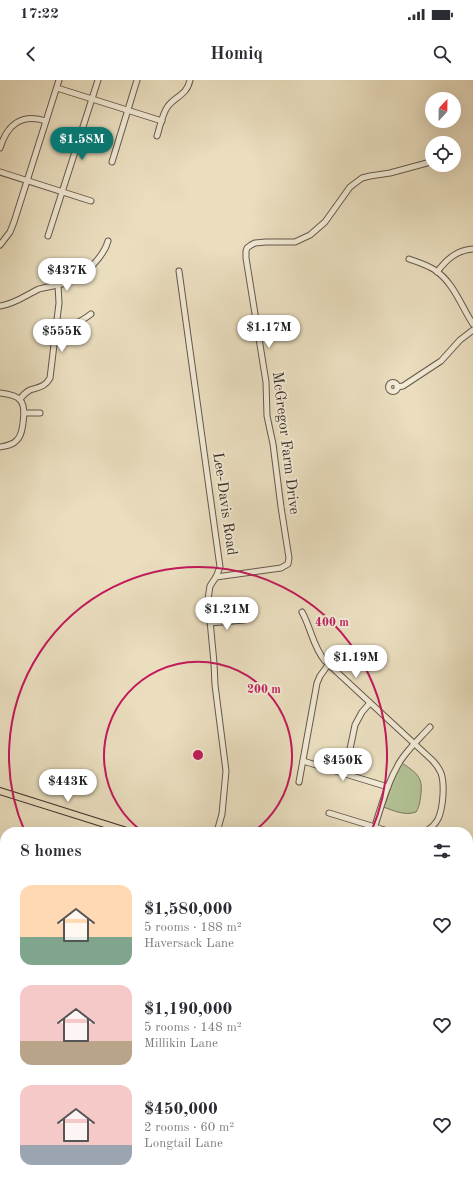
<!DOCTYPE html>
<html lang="en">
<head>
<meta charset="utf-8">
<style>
  body { margin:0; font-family:"Old Standard TT",serif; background:#f2f2f3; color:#2b2b33; height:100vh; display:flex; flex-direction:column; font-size:15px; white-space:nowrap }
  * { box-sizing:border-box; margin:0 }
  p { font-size:13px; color:#7c7c81 }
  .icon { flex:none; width:22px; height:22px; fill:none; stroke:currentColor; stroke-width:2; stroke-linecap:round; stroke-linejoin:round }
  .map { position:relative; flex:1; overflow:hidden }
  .panel { position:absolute; left:0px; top:747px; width:473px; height:356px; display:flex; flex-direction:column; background:#fff; border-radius:16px 16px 0 0; box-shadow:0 4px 16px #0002 }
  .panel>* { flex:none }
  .needle { width:26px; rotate:22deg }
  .fabs { position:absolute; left:425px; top:12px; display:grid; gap:8px }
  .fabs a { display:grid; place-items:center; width:36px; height:36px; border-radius:50%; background:#fff; box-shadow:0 4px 16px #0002; font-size:20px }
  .price { position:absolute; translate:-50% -34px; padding:0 9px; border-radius:14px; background:#fff; color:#222; font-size:13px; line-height:26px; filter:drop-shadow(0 1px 2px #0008) }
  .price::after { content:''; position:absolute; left:50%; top:24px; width:12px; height:9px; margin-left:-6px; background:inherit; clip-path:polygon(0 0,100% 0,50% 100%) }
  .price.active { background:#0f766e; color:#fff }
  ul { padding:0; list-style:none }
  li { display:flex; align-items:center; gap:12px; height:100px; padding:0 20px }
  li span { display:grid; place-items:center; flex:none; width:112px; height:80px; border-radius:12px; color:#555 }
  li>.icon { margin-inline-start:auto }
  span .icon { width:48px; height:48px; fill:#fffc; stroke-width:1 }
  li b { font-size:17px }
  h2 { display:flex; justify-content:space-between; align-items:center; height:48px; padding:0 20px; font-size:17px }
  .status { display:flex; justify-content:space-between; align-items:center; height:28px; padding:0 20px; background:#fff; direction:ltr }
  .status svg { height:11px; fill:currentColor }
  header { display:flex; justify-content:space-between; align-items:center; height:52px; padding:0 20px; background:#fff; font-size:18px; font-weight:800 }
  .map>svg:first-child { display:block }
</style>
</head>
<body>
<div class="status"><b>17:22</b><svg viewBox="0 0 49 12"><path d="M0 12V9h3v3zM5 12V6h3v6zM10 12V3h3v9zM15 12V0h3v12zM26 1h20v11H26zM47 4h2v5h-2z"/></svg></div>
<header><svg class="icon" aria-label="back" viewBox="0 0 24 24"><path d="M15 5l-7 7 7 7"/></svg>Homiq<svg class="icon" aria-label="search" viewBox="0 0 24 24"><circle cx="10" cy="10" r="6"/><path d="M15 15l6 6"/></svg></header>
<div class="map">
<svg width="473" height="1103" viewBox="0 0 473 1103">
  <rect width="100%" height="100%" fill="#eadebf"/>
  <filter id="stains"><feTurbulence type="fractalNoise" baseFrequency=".005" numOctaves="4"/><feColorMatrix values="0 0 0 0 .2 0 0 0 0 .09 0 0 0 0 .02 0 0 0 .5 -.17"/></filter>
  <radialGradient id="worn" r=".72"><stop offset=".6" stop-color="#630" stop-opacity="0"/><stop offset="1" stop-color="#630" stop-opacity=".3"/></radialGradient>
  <path fill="#b2c295" stroke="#76775e" d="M402,683C415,692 423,696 421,713C420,720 420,726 416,732C405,736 395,731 383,727C388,720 389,711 391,703C394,696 398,690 402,683Z"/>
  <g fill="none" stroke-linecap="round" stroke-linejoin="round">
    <defs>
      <g id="minor">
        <path d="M57,8L162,41"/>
        <path d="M157,56C160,47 162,34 168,26C176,16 187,15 190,0"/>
        <path d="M0,68C7,45 21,33 46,41"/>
        <path d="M112,82L137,0"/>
        <path d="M0,92L91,121"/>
        <path d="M48,156L98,0"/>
        <path d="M0,165L10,152L14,142L59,0"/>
        <path d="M409,179C418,182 427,185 435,190C454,203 461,226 473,244"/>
        <path d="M179,191L220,487L216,497L210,506L208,519L214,583L215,605L226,691L222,734L217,752"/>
        <path d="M437,192C447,179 457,170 473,169"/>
        <path d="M0,226C15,224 26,215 39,209C49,206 59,206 69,202C84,197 104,176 108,161"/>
        <path d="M57,244C73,245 78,244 91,234"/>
        <circle cx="393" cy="307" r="4.5"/>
        <path d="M397,307L403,306L441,281L460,260L473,250"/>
        <path d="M0,313C22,315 26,322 23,343C22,349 22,355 17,360C13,365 6,366 0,367"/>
        <path d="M20,319C23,315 26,312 30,310C39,307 45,307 50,298L59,223L58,205"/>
        <path d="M24,333H40"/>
        <path d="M216,497L281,488L288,484L289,478L281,427L273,364L267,336L266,302L246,178V171L247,168L251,165L255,163L266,162H295L310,155L325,142L350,107L362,98L370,96L390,93L427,83"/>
        <path d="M302,532C311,548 313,567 325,581L432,680C436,684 439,688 441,693C445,704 443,729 438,739C435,745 430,749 424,752"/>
        <path d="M210,543L244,540"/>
        <path d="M303,681L388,707"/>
        <path d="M345,693L355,645L362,632L370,623"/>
        <path d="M299,702L317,603L320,596L328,585"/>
        <path d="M329,733L391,752"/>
        <path d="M373,752C381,728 387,702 401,680C409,668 420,658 430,647"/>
        <path d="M3,852L5,857"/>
        <path d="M468,1027L473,1029"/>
        <path d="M0,1065L5,1059"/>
        <path d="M470,1085L473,1086"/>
        <path d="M0,1088L5,1092"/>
        <path d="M15,1098L22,1103"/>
        <path d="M142,1098L150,1103"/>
        <path d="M259,1098L266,1103"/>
        <path d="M363,1098L375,1103"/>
        <path d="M181,1103L183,1098"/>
        <path d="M272,1103L274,1098"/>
        <path d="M411,1103L413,1098"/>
      </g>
      <g id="major">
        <path d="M0,711L130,752"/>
        <path d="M468,793L473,794"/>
        <path d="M0,963L5,957"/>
      </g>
    </defs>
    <use href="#minor" stroke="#67584c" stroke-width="7"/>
    <use href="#major" stroke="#3b2c26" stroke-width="8"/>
    <use href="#minor" stroke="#f1ead5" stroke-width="5"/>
    <use href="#major" stroke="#eadebf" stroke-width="6"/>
  </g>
  <g fill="none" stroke="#c2185b" stroke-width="2">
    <path d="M143 752A94 94 0 1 1 253 752"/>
    <path d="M25 752A189 189 0 1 1 371 752"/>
  </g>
  <g text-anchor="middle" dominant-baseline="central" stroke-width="4" stroke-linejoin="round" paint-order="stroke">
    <g font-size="15" fill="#3b2c26" stroke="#f1ead5">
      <text transform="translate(285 363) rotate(83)">McGregor Farm Drive</text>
      <text transform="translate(224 424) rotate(82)">Lee-Davis Road</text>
    </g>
  </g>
  <circle cx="198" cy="675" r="6" fill="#c2185b" stroke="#f1ead5" stroke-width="2"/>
  <g font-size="12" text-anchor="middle" font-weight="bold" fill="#c2185b" stroke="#f1ead5" stroke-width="4" stroke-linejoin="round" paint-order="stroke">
    <text x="332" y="546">400 m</text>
    <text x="264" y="613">200 m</text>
  </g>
  <rect width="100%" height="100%" filter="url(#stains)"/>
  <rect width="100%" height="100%" fill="url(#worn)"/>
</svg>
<div class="fabs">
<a><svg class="needle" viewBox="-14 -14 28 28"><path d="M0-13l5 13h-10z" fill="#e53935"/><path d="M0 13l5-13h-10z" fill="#7c7c81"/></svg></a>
<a><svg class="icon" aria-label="locate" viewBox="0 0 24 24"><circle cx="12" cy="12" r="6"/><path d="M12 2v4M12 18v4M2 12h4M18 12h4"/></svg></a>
</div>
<b class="price active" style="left:82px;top:81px">$1.58M</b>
<b class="price" style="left:67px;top:212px">$437K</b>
<b class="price" style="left:269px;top:269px">$1.17M</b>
<b class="price" style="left:62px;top:273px">$555K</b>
<b class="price" style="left:227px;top:551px">$1.21M</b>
<b class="price" style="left:356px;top:599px">$1.19M</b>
<b class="price" style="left:343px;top:702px">$450K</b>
<b class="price" style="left:68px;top:723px">$443K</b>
<section class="panel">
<h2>8 homes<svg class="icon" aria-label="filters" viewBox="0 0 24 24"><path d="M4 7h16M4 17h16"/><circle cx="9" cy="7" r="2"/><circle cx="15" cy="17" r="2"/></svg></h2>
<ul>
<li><span style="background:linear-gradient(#ffd9b3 65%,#7fa58c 0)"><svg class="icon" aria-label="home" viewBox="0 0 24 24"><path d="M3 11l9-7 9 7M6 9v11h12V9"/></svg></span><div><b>$1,580,000</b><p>5 rooms · 188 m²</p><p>Haversack Lane</p></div><svg class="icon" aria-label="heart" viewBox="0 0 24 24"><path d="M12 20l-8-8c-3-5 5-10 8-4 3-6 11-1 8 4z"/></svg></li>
<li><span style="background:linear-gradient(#f6c9c9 70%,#b9a48a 0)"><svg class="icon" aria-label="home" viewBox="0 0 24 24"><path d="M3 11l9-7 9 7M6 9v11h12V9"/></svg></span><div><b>$1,190,000</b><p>5 rooms · 148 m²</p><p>Millikin Lane</p></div><svg class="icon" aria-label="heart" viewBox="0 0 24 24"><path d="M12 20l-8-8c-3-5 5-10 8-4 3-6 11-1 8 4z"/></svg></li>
<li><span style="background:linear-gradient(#f6c9c9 75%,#9aa5b1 0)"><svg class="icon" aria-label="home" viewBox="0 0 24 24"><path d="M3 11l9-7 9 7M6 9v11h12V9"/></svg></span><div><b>$450,000</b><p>2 rooms · 60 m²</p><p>Longtail Lane</p></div><svg class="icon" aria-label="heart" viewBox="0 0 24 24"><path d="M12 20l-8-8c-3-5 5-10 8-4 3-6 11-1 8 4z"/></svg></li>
</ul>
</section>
</div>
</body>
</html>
